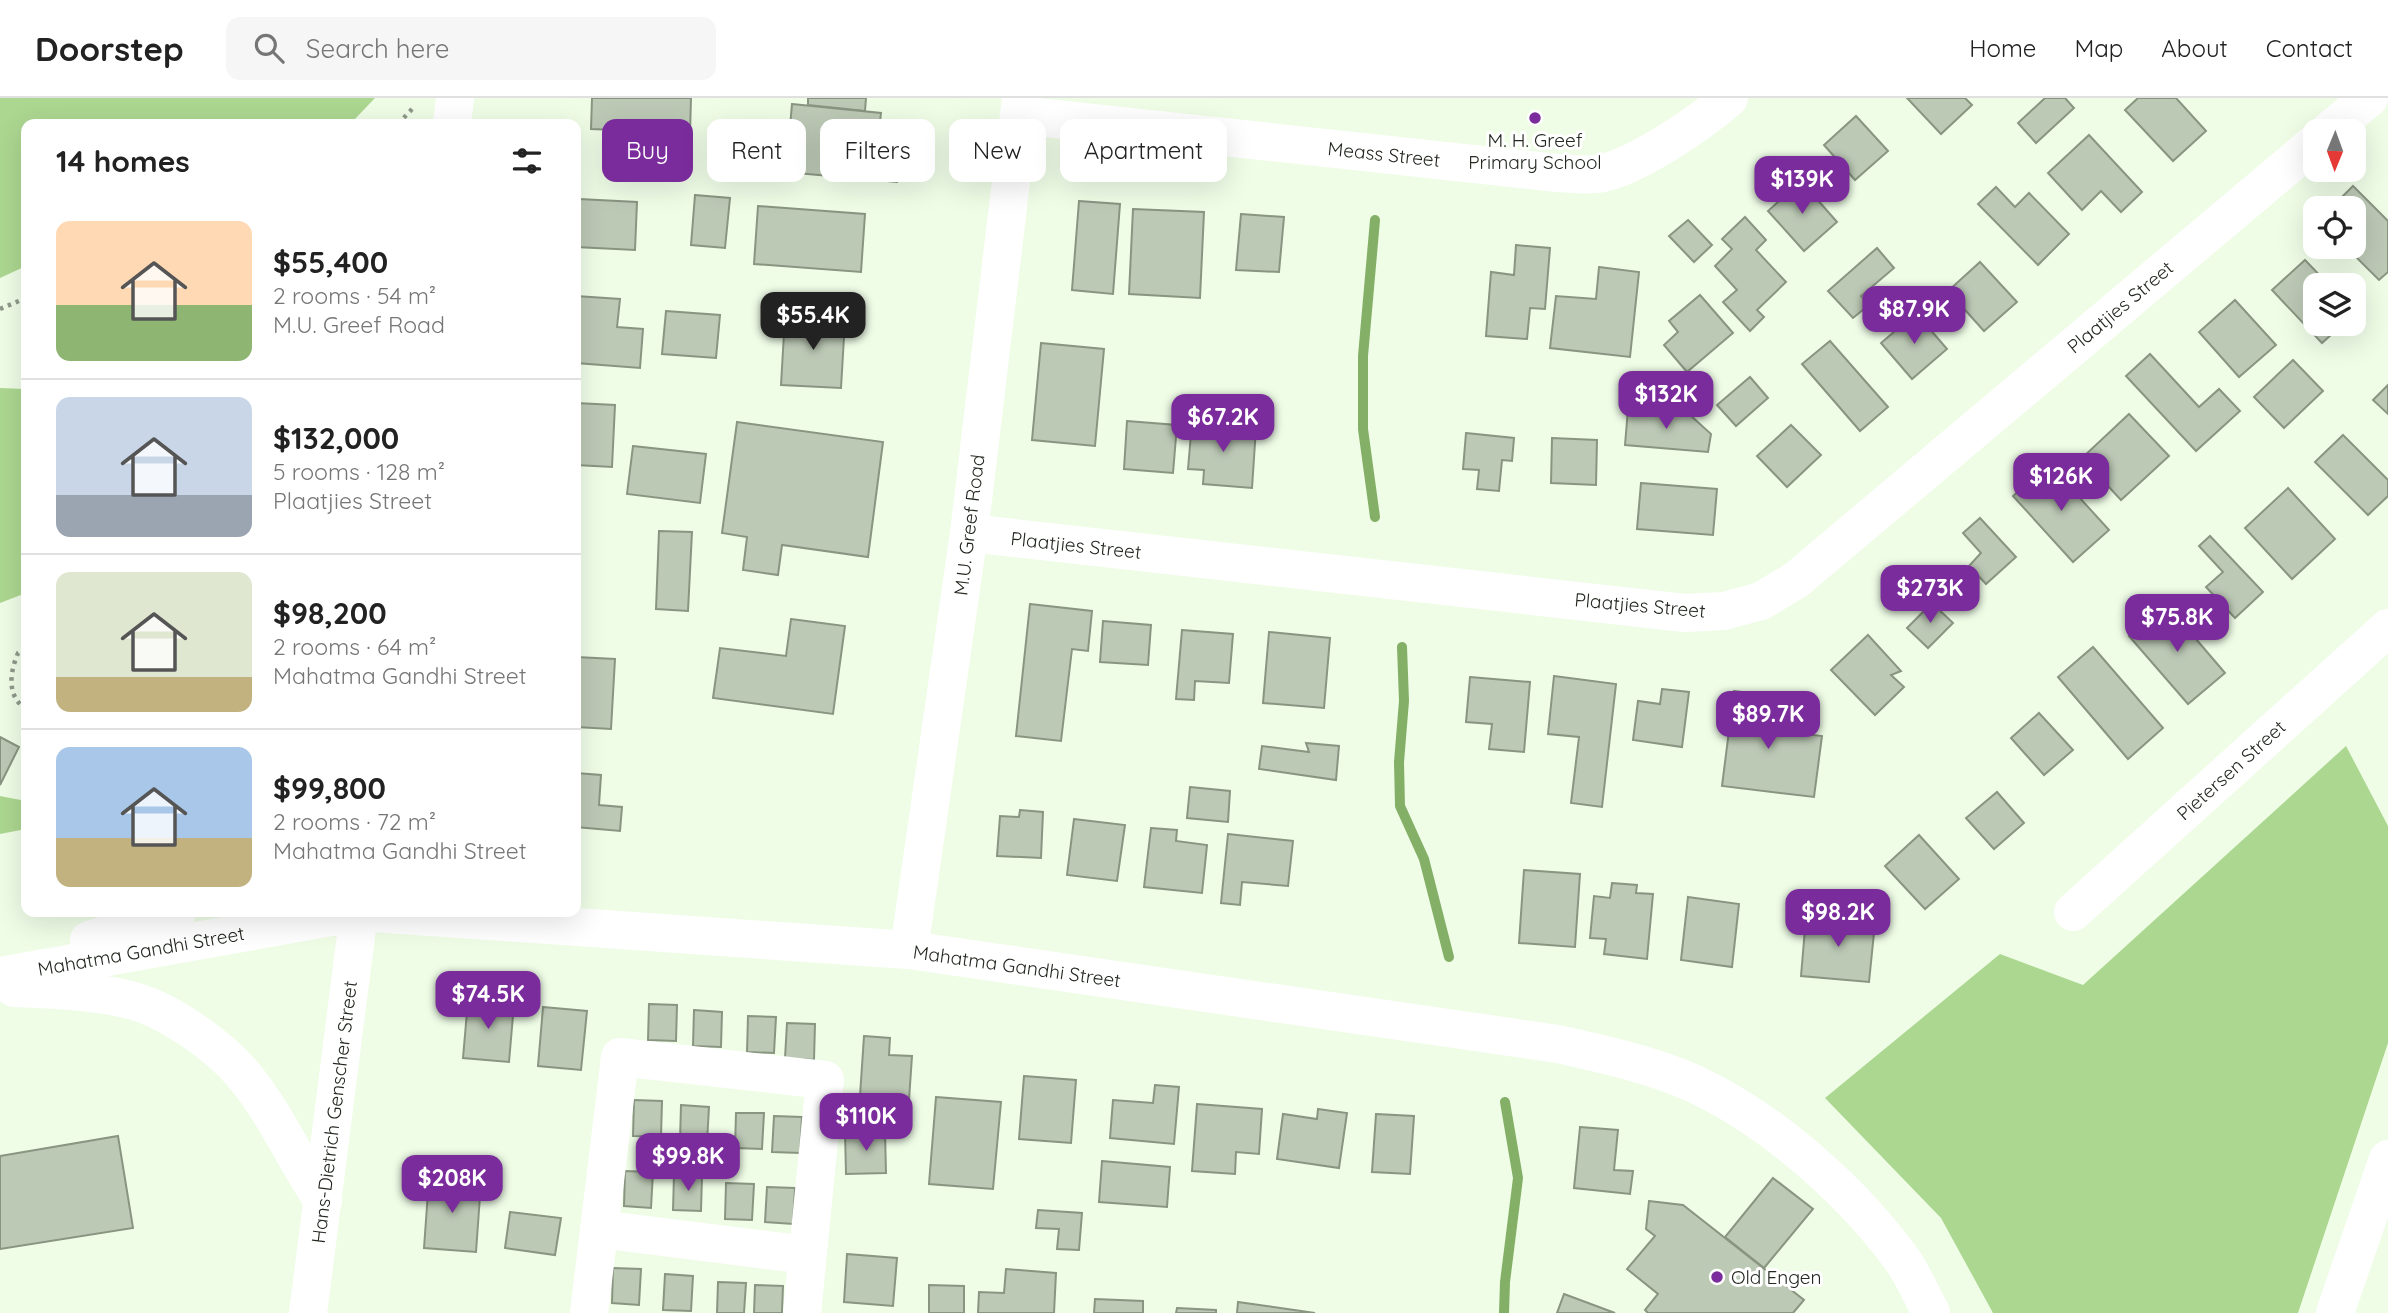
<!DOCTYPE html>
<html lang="en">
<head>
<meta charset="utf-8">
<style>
  body { margin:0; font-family:Quicksand,sans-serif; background:#f6f6f6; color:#222; height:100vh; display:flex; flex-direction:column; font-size:26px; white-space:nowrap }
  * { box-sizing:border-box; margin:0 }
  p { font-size:23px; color:#767676 }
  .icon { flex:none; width:38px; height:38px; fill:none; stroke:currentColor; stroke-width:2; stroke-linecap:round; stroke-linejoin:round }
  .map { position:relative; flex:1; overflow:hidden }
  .details { position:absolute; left:21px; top:21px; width:560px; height:798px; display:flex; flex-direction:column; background:#fff; border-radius:14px; box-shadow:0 7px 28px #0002 }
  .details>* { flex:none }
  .top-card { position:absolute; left:602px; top:21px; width:665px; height:63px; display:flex; gap:14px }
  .needle { width:46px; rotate:181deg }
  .tools { position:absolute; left:2303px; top:21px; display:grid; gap:14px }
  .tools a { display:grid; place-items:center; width:63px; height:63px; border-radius:14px; background:#fff; box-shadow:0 7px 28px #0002; font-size:35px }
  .price { position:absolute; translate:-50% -60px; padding:0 16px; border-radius:14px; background:#7b2c9c; color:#fff; font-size:23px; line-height:46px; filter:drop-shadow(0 2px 4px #0008) }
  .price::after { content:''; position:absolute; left:50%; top:42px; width:21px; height:16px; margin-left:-10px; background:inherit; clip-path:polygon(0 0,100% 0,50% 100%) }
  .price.active { background:#222; color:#fff }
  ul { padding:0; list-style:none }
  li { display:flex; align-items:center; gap:21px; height:175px; padding:0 35px }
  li+li { border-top:2px solid #e0e0e0 }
  li span { display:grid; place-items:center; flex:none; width:196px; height:140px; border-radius:14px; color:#555 }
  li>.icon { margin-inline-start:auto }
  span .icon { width:84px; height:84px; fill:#fffc; stroke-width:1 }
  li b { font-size:30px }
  h2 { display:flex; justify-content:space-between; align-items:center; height:84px; padding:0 35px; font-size:30px }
  .tag { padding:0 24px; border-radius:14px; background:#fff; box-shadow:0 7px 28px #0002; font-size:24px; line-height:63px }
  .tag.active { background:#7b2c9c; color:#fff }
  header { display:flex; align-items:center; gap:42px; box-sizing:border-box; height:98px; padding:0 35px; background:#fff; border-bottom:2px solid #e0e0e0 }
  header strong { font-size:33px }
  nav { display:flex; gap:38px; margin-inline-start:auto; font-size:24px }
  .search { width:490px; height:63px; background:#f6f6f6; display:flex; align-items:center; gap:18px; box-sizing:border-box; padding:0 24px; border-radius:14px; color:#767676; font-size:26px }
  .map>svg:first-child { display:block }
</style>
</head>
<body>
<header>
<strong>Doorstep</strong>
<div class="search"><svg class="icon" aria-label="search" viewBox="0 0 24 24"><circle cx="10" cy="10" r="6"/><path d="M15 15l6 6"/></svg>Search here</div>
<nav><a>Home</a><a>Map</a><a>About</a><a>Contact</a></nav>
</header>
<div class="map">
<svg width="2388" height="1215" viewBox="0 0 2388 1215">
  <rect width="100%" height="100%" fill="#effde7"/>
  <g fill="#acd790">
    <path d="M0,0H375L354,22L345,26H26V168L0,180Z"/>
    <path d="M0,290L26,291V495L0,505Z"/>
    <path d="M2346,648L2388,728V945L2298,1215H1993L1941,1120L1825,1000L2000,856L2083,887Z"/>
    <path d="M0,698L26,703V731L0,736Z"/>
  </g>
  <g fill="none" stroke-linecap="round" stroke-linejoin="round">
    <g stroke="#84af67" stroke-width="10">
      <path d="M1375,419L1363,331V258L1375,122"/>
      <path d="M1402,549L1404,603L1399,664L1400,708L1424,761L1449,859"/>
      <path d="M1504,1215L1505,1184L1518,1080L1505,1004"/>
    </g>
  </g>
  <g fill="#bcc9b5" stroke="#899581" stroke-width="2">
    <path d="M592,0H691L690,35L591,31Z"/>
    <path d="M808,0H866L865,13L808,7Z"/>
    <path d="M1907,0H1965L1972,7L1941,36Z"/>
    <path d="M2045,0H2065L2074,10L2036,45L2018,25Z"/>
    <path d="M2138,0H2176L2206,33L2173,63L2125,12Z"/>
    <path d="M792,6L881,15L877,49L901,52L897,84L752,71L755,37L789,40Z"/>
    <path d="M1856,18L1888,53L1855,82L1824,47Z"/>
    <path d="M2089,37L2142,94L2121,114L2101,93L2082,112L2048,75Z"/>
    <path d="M1801,83L1837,124L1804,153L1768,113Z"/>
    <path d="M2353,88L2388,123V174L2379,182L2346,149H2354V110H2331Z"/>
    <path d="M1996,89L2015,109L2029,95L2069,136L2038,167L1978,106Z"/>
    <path d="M695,97L730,100L725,150L691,147Z"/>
    <path d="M579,101L637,104L635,152L576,149Z"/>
    <path d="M1079,103L1120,106L1113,196L1072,192Z"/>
    <path d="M758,108L865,116L861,174L754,166Z"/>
    <path d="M1133,111L1204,114L1200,200L1129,196Z"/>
    <path d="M1241,116L1284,119L1279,174L1236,172Z"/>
    <path d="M1745,119L1766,142L1756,152L1786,184L1757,212L1764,219L1750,233L1723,204L1737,192L1715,168L1732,151L1722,141Z"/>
    <path d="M1688,122L1712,147L1694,164L1669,138Z"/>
    <path d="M1516,147L1550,150L1545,211L1530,210L1527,241L1486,238L1491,174L1514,177Z"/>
    <path d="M1877,150L1894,170L1861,198L1869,207L1853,220L1828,193Z"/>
    <path d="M2305,162L2329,187H2315V226H2343L2322,245L2272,192Z"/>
    <path d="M1980,164L2017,204L1984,233L1948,193Z"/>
    <path d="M1599,169L1639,174L1630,259L1550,250L1556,198L1596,201Z"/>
    <path d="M1700,197L1733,235L1687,274L1664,247L1678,234L1669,223Z"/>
    <path d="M576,198L620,201L617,229L643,231L640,270L576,265Z"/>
    <path d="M2235,202L2276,247L2239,279L2199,234Z"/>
    <path d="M666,213L720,217L716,260L662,256Z"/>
    <path d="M1916,215L1947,251L1912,281L1881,245Z"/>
    <path d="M785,218L845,222L841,290L781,287Z"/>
    <path d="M1830,243L1888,309L1860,333L1802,266Z"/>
    <path d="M1041,245L1104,251L1095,348L1032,342Z"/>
    <path d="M2150,256L2199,309L2219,291L2240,313L2196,353L2126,278Z"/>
    <path d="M2293,262L2323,293L2284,330L2254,299Z"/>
    <path d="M1750,279L1768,300L1736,328L1717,307Z"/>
    <path d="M2388,287V316L2373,302Z"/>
    <path d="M576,305L615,307L612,369L576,367Z"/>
    <path d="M1628,311L1689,316L1711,336L1708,354L1625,347Z"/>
    <path d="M2129,316L2169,358L2121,402L2082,360Z"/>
    <path d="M1127,323L1177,327L1173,375L1124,371Z"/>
    <path d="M737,324L883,344L868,459L782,447L778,477L743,472L747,439L722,435Z"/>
    <path d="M1192,324L1256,330L1252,390L1203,386L1204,372L1188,371Z"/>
    <path d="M1791,327L1821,357L1787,389L1757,358Z"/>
    <path d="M1466,335L1514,340L1512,363L1502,362L1499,393L1477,391L1479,372L1463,371Z"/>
    <path d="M2343,337L2388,382V398L2368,417L2315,364Z"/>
    <path d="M1552,340L1597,342L1596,387L1551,385Z"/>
    <path d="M633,348L706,356L700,405L627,396Z"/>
    <path d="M2049,366L2109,432L2073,464L2013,398Z"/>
    <path d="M1641,385L1717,391L1713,437L1637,431Z"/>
    <path d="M2288,390L2335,441L2292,481L2245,430Z"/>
    <path d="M1980,420L2016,459L1986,486L1969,468L1981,455L1963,435Z"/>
    <path d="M659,433L692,434L688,513L656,511Z"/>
    <path d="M2210,438L2263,494L2235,520L2206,489L2223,474L2199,448Z"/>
    <path d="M1932,505L1953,525L1928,550L1907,530Z"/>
    <path d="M1030,506L1092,513L1088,553L1072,551L1061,643L1016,638Z"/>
    <path d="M2166,506L2225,575L2188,606L2129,538Z"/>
    <path d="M791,521L845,528L833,616L713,600L720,550L786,558Z"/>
    <path d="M1103,523L1151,527L1148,567L1100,564Z"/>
    <path d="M1182,532L1233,536L1229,585L1195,583L1194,602L1176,601Z"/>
    <path d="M1269,534L1330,540L1324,610L1263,605Z"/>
    <path d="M1868,537L1901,573L1891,577L1904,589L1875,617L1831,572Z"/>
    <path d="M2093,549L2163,630L2128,661L2058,579Z"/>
    <path d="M576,559L615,561L611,631L576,629Z"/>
    <path d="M1554,578L1616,586L1602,709L1571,705L1579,639L1548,636Z"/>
    <path d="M1470,579L1530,584L1524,654L1489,651L1492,626L1466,624Z"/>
    <path d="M1662,591L1689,594L1682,649L1633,642L1638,603L1660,606Z"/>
    <path d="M1734,593L1776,598L1772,632L1822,638L1814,699L1722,688Z"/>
    <path d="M2039,615L2073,652L2044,677L2011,640Z"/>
    <path d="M0,639L19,649L0,687Z"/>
    <path d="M1306,645L1339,648L1336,682L1259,671L1262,648L1309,654Z"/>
    <path d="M576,675L601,677L599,707L622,709L620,733L576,729Z"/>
    <path d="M1190,689L1230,693L1228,724L1187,720Z"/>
    <path d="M1997,694L2024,725L1994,751L1966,720Z"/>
    <path d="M1020,712L1043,714L1041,760L997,758L1000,718L1019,719Z"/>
    <path d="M1074,721L1125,727L1117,783L1067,777Z"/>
    <path d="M1151,730L1177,732L1176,743L1207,747L1202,795L1144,789Z"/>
    <path d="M1228,736L1293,743L1288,788L1242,784L1240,807L1221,805Z"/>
    <path d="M1919,737L1959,781L1925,811L1885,768Z"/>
    <path d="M1524,772L1580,776L1575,849L1519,845Z"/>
    <path d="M1612,785L1637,787L1636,795L1653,796L1647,861L1604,856L1606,841L1590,840L1594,798L1610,800Z"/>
    <path d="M1688,799L1739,806L1732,869L1681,862Z"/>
    <path d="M1806,819L1875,825L1869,884L1801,878Z"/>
    <path d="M468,902L514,906L509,964L463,960Z"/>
    <path d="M649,906L677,907L676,943L648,942Z"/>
    <path d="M543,909L587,913L581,972L538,968Z"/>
    <path d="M694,912L722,914L721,949L693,948Z"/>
    <path d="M748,918L776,919L774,955L747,954Z"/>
    <path d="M787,925L815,926L814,962L785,960Z"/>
    <path d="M864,938L890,940L889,957L912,958L909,1002L860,998Z"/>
    <path d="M1024,978L1076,982L1071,1045L1019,1041Z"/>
    <path d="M1155,987L1179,989L1174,1046L1110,1040L1113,1002L1153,1005Z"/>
    <path d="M936,999L1001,1004L993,1091L929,1086Z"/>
    <path d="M634,1002L662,1003L661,1039L633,1038Z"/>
    <path d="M1197,1006L1262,1011L1259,1056L1236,1054L1235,1076L1192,1073Z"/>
    <path d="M681,1007L709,1009L707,1044L680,1043Z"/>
    <path d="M1318,1011L1347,1015L1339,1070L1277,1061L1283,1016L1317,1021Z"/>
    <path d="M736,1015H764L762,1051L735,1050Z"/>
    <path d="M1376,1016L1414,1018L1410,1076L1372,1074Z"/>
    <path d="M774,1018L802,1019L800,1055L772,1054Z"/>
    <path d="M1580,1029L1618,1032L1614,1072L1633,1073L1630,1096L1574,1090Z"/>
    <path d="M885,1033L886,1075L846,1076L845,1034Z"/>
    <path d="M118,1038L133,1130L0,1151V1058Z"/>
    <path d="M1102,1063L1170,1069L1167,1109L1099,1104Z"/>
    <path d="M625,1073L653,1074L651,1110L624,1108Z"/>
    <path d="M674,1077L702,1078L701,1113L673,1112Z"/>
    <path d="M429,1080L481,1084L476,1154L424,1150Z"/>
    <path d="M1773,1080L1813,1111L1764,1170L1725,1139Z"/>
    <path d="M726,1085L754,1086L752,1122L725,1121Z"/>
    <path d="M767,1089L795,1090L793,1126L765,1124Z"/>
    <path d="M1649,1103L1683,1107L1804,1202L1793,1215H1648L1645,1212L1658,1196L1627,1171L1655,1138L1646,1131Z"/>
    <path d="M1038,1112L1082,1115L1079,1152L1057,1151L1059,1131L1036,1130Z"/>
    <path d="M510,1114L561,1120L555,1157L505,1150Z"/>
    <path d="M847,1156L897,1160L893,1208L844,1204Z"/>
    <path d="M613,1170L641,1171L639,1207L612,1205Z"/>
    <path d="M1006,1171L1056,1175L1054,1215H978L979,1194L1004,1195Z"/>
    <path d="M665,1176L693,1178L691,1213L663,1212Z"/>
    <path d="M718,1184L746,1185L744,1215H717Z"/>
    <path d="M755,1187L783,1188L782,1215H754Z"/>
    <path d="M929,1187L964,1188V1215H929Z"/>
    <path d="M1564,1196L1615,1215H1557Z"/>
    <path d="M1095,1201L1143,1203V1215H1094Z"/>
    <path d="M1238,1204L1315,1215H1237Z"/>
    <path d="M1177,1210L1216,1212V1215H1176Z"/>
  </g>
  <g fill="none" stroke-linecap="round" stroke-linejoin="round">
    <g stroke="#8f998a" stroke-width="4.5" stroke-dasharray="3.5 5" stroke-linecap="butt">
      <path d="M398,26L414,9"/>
      <path d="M0,211L26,200"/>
      <path d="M26,551L18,555C10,574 6,598 26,611"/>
    </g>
    <g stroke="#fff" stroke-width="38">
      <path d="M1019,17L1558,75C1570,75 1585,78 1597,76C1634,71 1700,25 1729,0"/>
      <path d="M452,26L455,0"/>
      <path d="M2329,33L2369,0"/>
      <path d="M969,435L1685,515L1724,513L1761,503L1796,482L2315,45"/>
      <path d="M2073,814L2388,530"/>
      <path d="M89,842L177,814"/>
      <path d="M909,852L969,435L1021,0"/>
      <path d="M0,878L359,814L909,852L1558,946C1610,958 1664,969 1711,994C1783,1032 1856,1098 1903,1163C1914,1179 1922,1198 1931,1215"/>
      <path d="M14,890C47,891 94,893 126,901C167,910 220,948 246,980C276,1017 296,1063 323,1103"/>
      <path d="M599,1131L807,1157"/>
      <path d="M308,1215L359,814"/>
      <path d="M589,1215L620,959L825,982L802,1215"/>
      <path d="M2335,1215L2388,1061"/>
    </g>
  </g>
  <g fill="#7b2c9c" stroke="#fff" stroke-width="2.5">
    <circle cx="1535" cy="20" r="7"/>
    <circle cx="1717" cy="1179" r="7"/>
  </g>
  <g text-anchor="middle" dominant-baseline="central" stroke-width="6" stroke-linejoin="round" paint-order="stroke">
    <g font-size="19" fill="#232820" stroke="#fff">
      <text x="1535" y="42">M. H. Greef<tspan x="1535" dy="22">Primary School</tspan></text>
      <text x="1731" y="1179" text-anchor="start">Old Engen</text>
    </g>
    <g font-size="19" fill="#232820" stroke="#fff">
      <text transform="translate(1384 56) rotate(6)">Meass Street</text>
      <text transform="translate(2120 209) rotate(-40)">Plaatjies Street</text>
      <text transform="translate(969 427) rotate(-83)">M.U. Greef Road</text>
      <text transform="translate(1076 447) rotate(6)">Plaatjies Street</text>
      <text transform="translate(1640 507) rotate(5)">Plaatjies Street</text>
      <text transform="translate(2231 672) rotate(-42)">Pietersen Street</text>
      <text transform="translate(141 853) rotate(-10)">Mahatma Gandhi Street</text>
      <text transform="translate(1017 868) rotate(8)">Mahatma Gandhi Street</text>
      <text transform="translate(334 1014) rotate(-83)">Hans-Dietrich Genscher Street</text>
    </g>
  </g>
</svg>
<div class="tools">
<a><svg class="needle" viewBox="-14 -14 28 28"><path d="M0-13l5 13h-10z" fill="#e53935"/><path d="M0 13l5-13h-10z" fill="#767676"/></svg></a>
<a><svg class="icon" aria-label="locate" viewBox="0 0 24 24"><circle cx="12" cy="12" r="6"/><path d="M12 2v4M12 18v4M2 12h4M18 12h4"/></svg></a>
<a><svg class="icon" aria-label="layers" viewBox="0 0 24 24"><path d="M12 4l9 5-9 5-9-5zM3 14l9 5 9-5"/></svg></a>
</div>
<b class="price" style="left:1802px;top:118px">$139K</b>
<b class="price" style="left:1914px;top:248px">$87.9K</b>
<b class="price active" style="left:813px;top:254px">$55.4K</b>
<b class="price" style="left:1666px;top:333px">$132K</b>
<b class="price" style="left:1223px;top:356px">$67.2K</b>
<b class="price" style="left:2061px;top:415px">$126K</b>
<b class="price" style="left:1930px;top:527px">$273K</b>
<b class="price" style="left:2177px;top:556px">$75.8K</b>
<b class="price" style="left:1768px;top:653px">$89.7K</b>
<b class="price" style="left:1838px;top:851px">$98.2K</b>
<b class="price" style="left:488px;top:933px">$74.5K</b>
<b class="price" style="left:866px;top:1055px">$110K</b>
<b class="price" style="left:688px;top:1095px">$99.8K</b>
<b class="price" style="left:452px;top:1117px">$208K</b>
<div class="top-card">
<a class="tag active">Buy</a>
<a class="tag">Rent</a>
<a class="tag">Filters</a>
<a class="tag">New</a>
<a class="tag">Apartment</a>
</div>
<section class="details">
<h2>14 homes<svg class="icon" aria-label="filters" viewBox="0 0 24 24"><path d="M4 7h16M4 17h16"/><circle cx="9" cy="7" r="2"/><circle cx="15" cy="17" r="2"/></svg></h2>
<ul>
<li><span style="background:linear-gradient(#ffd9b3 60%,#8fb573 0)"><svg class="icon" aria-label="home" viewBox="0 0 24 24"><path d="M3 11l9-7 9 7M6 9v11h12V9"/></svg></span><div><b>$55,400</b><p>2 rooms · 54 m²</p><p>M.U. Greef Road</p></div></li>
<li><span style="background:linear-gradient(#c9d6e8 70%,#9aa5b1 0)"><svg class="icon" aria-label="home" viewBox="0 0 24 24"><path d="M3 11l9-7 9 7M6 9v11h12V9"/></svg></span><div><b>$132,000</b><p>5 rooms · 128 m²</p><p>Plaatjies Street</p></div></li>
<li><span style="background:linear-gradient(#dfe7d0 75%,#c2b280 0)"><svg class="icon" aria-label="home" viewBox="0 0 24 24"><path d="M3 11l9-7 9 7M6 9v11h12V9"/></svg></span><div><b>$98,200</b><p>2 rooms · 64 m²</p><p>Mahatma Gandhi Street</p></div></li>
<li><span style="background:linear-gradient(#a9c7e8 65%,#c2b280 0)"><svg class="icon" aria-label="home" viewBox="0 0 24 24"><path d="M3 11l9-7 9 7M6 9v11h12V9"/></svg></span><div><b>$99,800</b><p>2 rooms · 72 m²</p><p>Mahatma Gandhi Street</p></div></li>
</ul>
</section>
</div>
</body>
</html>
